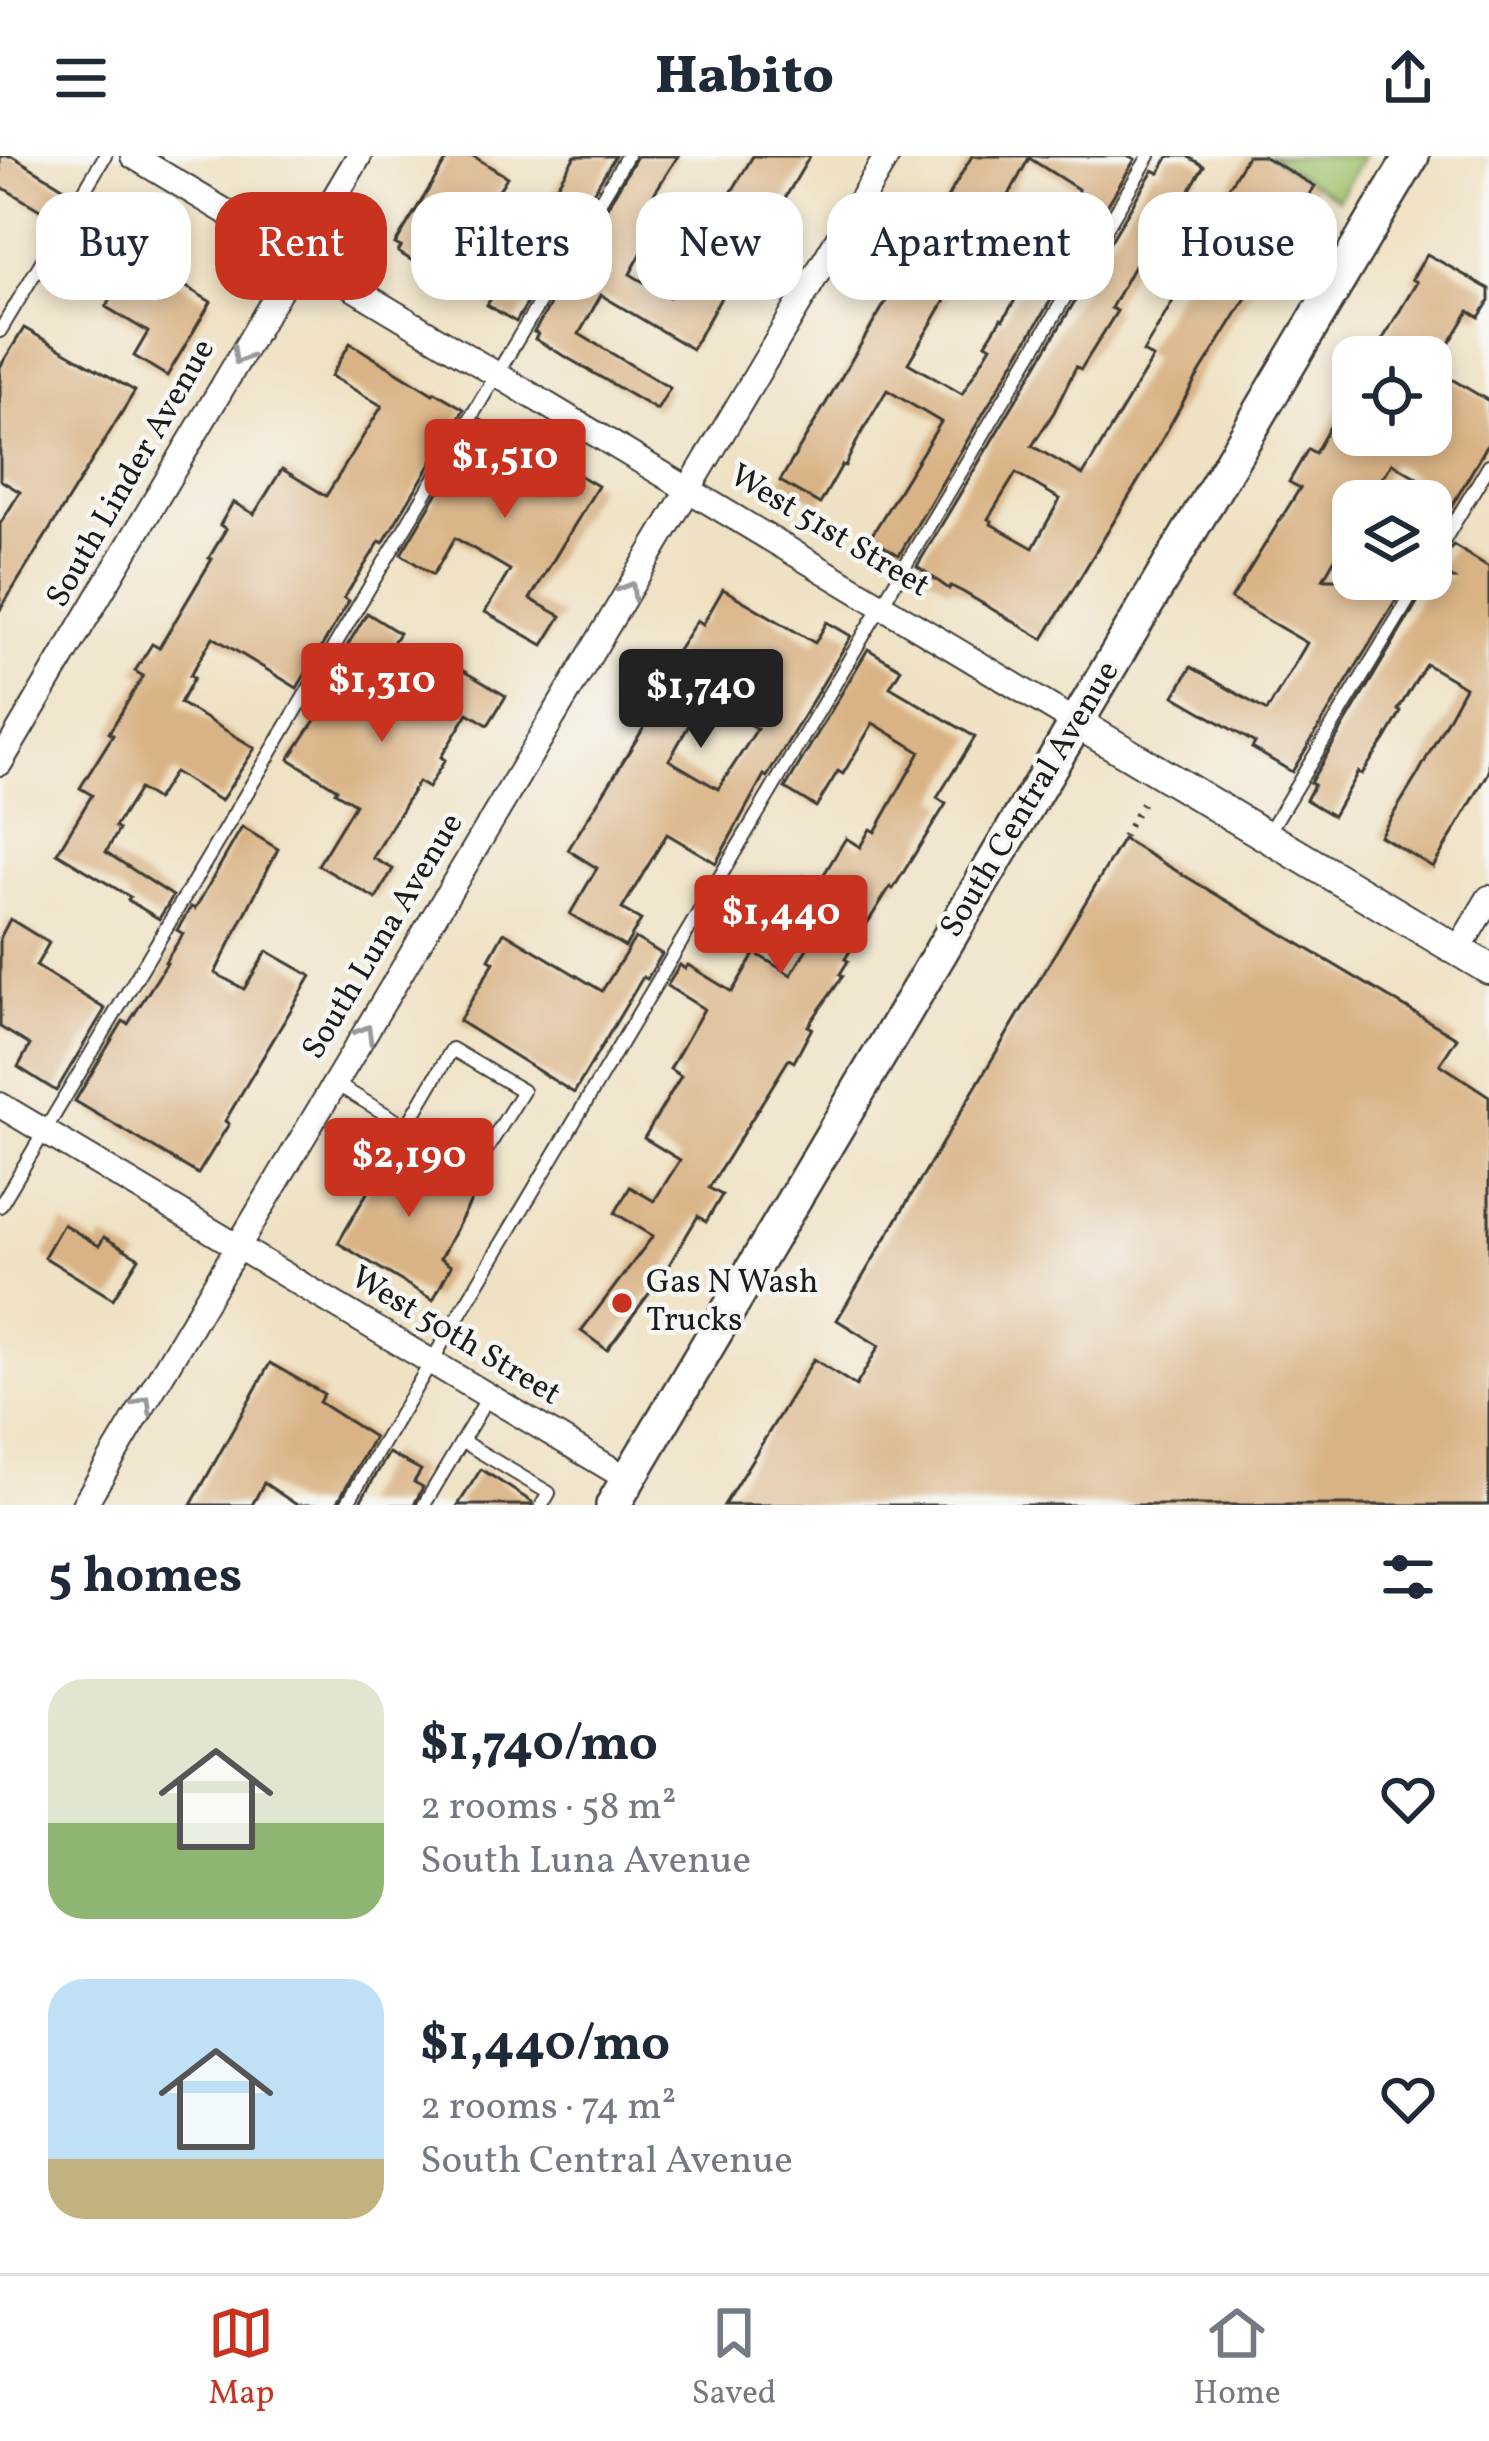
<!DOCTYPE html>
<html lang="en">
<head>
<meta charset="utf-8">
<style>
  body { margin:0; font-family:Vollkorn,serif; background:#f6f6f7; color:#1f2937; height:100vh; display:flex; flex-direction:column; font-size:45px; white-space:nowrap }
  * { box-sizing:border-box; margin:0 }
  p { font-size:39px; color:#747a83 }
  .icon { flex:none; width:66px; height:66px; fill:none; stroke:currentColor; stroke-width:2; stroke-linecap:round; stroke-linejoin:round }
  .map { position:relative; height:1349px; overflow:hidden }
  .side { display:flex; flex-direction:column; background:#fff; flex:1 }
  .side>* { flex:none }
  .top-card { position:absolute; left:36px; top:36px; width:1419px; height:108px; display:flex; gap:24px }
  .buttons { position:absolute; left:1332px; top:180px; display:grid; gap:24px }
  .buttons a { display:grid; place-items:center; width:120px; height:120px; border-radius:24px; background:#fff; box-shadow:0 6px 18px #0003; font-size:60px }
  .price { position:absolute; translate:-50% -102px; padding:0 27px; border-radius:12px; background:#c8321e; color:#fff; font-size:39px; line-height:78px; filter:drop-shadow(0 3px 6px #0008) }
  .price::after { content:''; position:absolute; left:50%; top:72px; width:36px; height:27px; margin-left:-18px; background:inherit; clip-path:polygon(0 0,100% 0,50% 100%) }
  .price.active { background:#222; color:#fff }
  ul { padding:0; list-style:none }
  li { display:flex; align-items:center; gap:36px; height:300px; padding:0 48px }
  li span { display:grid; place-items:center; flex:none; width:336px; height:240px; border-radius:36px; color:#555 }
  li>.icon { margin-inline-start:auto }
  span .icon { width:144px; height:144px; fill:#fffc; stroke-width:1 }
  li b { font-size:51px }
  h2 { display:flex; justify-content:space-between; align-items:center; height:144px; padding:0 48px; font-size:51px }
  .chip { padding:0 42px; border-radius:36px; background:#fff; box-shadow:0 6px 18px #0003; font-size:42px; line-height:108px }
  .chip.active { background:#c8321e; color:#fff }
  header { display:flex; justify-content:space-between; align-items:center; height:156px; padding:0 48px; background:#fff; font-size:54px; font-weight:800 }
  .tab-bar { display:flex; justify-content:space-around; align-items:center; height:168px; border-top:3px solid #e0e1e3; background:#fff; font-size:33px; color:#747a83 }
  .tab-bar a { display:grid; justify-items:center; gap:6px }
  .tab-bar .active { color:#c8321e }
  .map>svg:first-child { display:block }
</style>
</head>
<body>
<header><svg class="icon" aria-label="menu" viewBox="0 0 24 24"><path d="M4 6h16M4 12h16M4 18h16"/></svg>Habito<svg class="icon" aria-label="share" viewBox="0 0 24 24"><path d="M12 15V3M7 8l5-5 5 5M5 13v7h14v-7"/></svg></header>
<div class="map">
<svg width="1489" height="1349" viewBox="0 0 1489 1349">
  <rect width="100%" height="100%" fill="#f6f6f2"/>
  <filter id="ink" filterUnits="userSpaceOnUse"><feTurbulence type="fractalNoise" baseFrequency=".00833" numOctaves="2"/><feDisplacementMap in="SourceGraphic" scale="24" xChannelSelector="R" yChannelSelector="G"/><feConvolveMatrix kernelMatrix="1 2 1 2 8 2 1 2 1" color-interpolation-filters="sRGB"/></filter>
  <filter id="wash" filterUnits="userSpaceOnUse"><feTurbulence type="fractalNoise" baseFrequency=".004" numOctaves="4" result="noise"/><feDisplacementMap in="SourceGraphic" scale="48" xChannelSelector="R" yChannelSelector="G"/><feGaussianBlur stdDeviation="2.7" result="paint"/><feColorMatrix in="noise" values="0 0 0 0 0 0 0 0 0 0 0 0 0 0 0 0 0 1.4 0 .05"/><feComposite in="paint" operator="in"/></filter>
  <g filter="url(#wash)">
    <rect width="100%" height="100%" fill="#efe1c3"/>
    <path fill="#9fc16b" stroke="#5e6e44" stroke-width="3" d="M1269,0H1364L1338,43Z"/>
    <g id="blocks">
      <g fill="#d9b385" fill-rule="evenodd">
        <path d="M0,0H12L71,36L55,63L0,30Z"/>
        <path d="M449,0H473L507,21L482,62L522,86L575,0H615L516,166L487,149L506,116L468,94L449,127L398,96L401,91L395,88Z"/>
        <path d="M637,0H678L643,55L659,65L630,118L669,141L753,0H810L727,140L723,138L692,193L601,139L579,178L670,232L657,254L535,183L538,178L534,176Z"/>
        <path d="M972,0H1129L1135,3L899,399L870,382L941,266L887,234L859,281L845,310L842,309L820,348L780,325ZM1029,2L1078,33V38L1003,164L1001,163L986,187L991,190L962,238L908,207L983,80L994,87L1006,66L997,61Z"/>
        <path d="M1169,0H1187L1204,10L1170,66L1163,62L1134,110L1111,152L1117,155L1081,213L1076,211L1054,256L1032,290L1083,319L1153,202L1143,196L1230,48L1222,43L1247,0H1263L1315,30L1194,226L1148,309L1043,483L963,436L951,430L949,433L917,410L1153,14L1159,17ZM1016,317L1060,343L1033,392L991,368L992,365L988,363Z"/>
        <path d="M89,47L119,62L113,73L132,84L126,94L211,146L167,220L134,200L148,176L106,151L113,140L58,106Z"/>
        <path d="M1427,98L1489,133V145L1479,161L1469,155L1441,201H1372L1417,126L1412,123Z"/>
        <path d="M24,172L135,235L0,454V368L20,336L0,324V211Z"/>
        <path d="M350,187L433,238L435,236L464,253L383,387L380,385L344,442L349,445L297,532L213,481L190,520L194,522L180,547L255,592L221,645L174,616L156,644L139,633L115,671L119,674L106,696L173,740L159,763L128,744L130,741L57,697L92,639L80,632L113,579L109,577L143,520L135,515L152,488L159,492L212,403L209,402L226,373L220,369L233,346L254,358L282,313L326,340L382,250L331,220Z"/>
        <path d="M1431,211L1489,245V286L1431,386V330L1392,307L1369,345H1353V371L1323,423H1409L1292,616L1252,592L1255,587L1174,540L1191,511L1267,555L1307,487L1231,443L1300,332L1289,326L1308,293L1315,297L1353,230V279H1431Z"/>
        <path d="M481,264L538,299L540,296L598,330L530,443L561,460L543,489L485,456L510,414L455,382L433,419L401,398Z"/>
        <path d="M1453,389L1489,411V616L1433,711L1380,680L1418,618L1465,531L1426,508L1398,554L1401,556L1386,582L1362,618L1358,616L1333,660L1306,644L1314,629L1310,627L1431,423H1453L1438,414Z"/>
        <path d="M723,433L815,487L827,466L851,480L767,621L764,619L716,707L667,678L622,753L641,764L625,791L570,758L597,712L568,694L674,523L664,517L697,464L703,468ZM705,541L757,573L718,633L669,604Z"/>
        <path d="M367,457L399,477L378,510L427,541L448,506L506,540L488,569L468,557L441,601L445,604L428,632L418,626L373,702L393,713L376,743L318,709L355,648L335,636L337,633L289,603L319,558L311,553L315,543Z"/>
        <path d="M868,493L901,513L890,531L975,581L937,642L946,648L893,733L890,731L845,803L848,805L840,818L843,820L808,870L812,872L794,906L789,903L709,1032L722,1039L706,1066L698,1060L663,1119L607,1194L581,1175L653,1080L615,1057L630,1031L654,1045L680,1004L644,982L681,920L670,913L704,853L667,830L680,809L685,813L688,809L732,836L755,797L791,819L821,769L787,749L804,720L818,728L846,682L860,691L870,673L875,676L920,596L873,567L843,618L838,615L816,651L785,632Z"/>
        <path d="M242,671L278,693L215,817L244,833L267,795L311,820L225,965L229,968L198,1018L75,945L123,865L128,868L167,807L165,806L183,778L177,774L191,751L195,753Z"/>
        <path d="M1123,683L1457,882L1440,908L1489,940V1349H724L814,1203L856,1230L879,1190L837,1164Z"/>
        <path d="M10,763L49,787L36,810L105,853L56,935L18,911L30,889L0,871V782Z"/>
        <path d="M504,776L602,835L635,782L662,798L647,823L643,821L574,937L459,865L494,806L489,803Z"/>
        <path d="M397,985L477,1034L440,1103L451,1110L433,1144L338,1087Z"/>
        <path d="M63,1068L99,1090L104,1081L139,1102L113,1143L44,1101Z"/>
        <path d="M270,1207L324,1238L319,1246L374,1281L371,1286L336,1349H297L264,1327L252,1349H191Z"/>
        <path d="M389,1297L421,1314L414,1326L423,1331L414,1349H358Z"/>
        <path d="M481,1313L532,1346V1349H458Z"/>
      </g>
    </g>
  </g>
  <g filter="url(#ink)">
    <use href="#blocks" fill-opacity="0" stroke="#3c3a35" stroke-width="3"/>
    <g fill="none" stroke-linecap="round" stroke-linejoin="round">
      <defs>
        <g id="service">
          <path d="M0,175L105,0"/>
          <path d="M1431,406L1489,309"/>
          <path d="M1267,679L1421,423"/>
          <path d="M336,928L475,1012L523,935L452,893L407,970"/>
          <path d="M0,1050L627,0"/>
          <path d="M462,1285L549,1337L542,1349"/>
          <path d="M346,1349L1149,0"/>
          <path d="M424,1349L488,1241"/>
        </g>
        <g id="minor">
          <path d="M133,0L1077,567"/>
          <path d="M0,607L359,0"/>
          <path d="M1458,794L1489,742"/>
          <path d="M0,949L628,1323"/>
          <path d="M84,1349L887,0"/>
        </g>
        <path id="tertiary" d="M1077,567L1489,813"/>
        <path id="secondary" d="M613,1349L1412,0"/>
      </defs>
      <use href="#service" stroke="#3c3a35" stroke-width="16"/>
      <use href="#minor" stroke="#3c3a35" stroke-width="28"/>
      <use href="#tertiary" stroke="#3c3a35" stroke-width="34"/>
      <use href="#secondary" stroke="#3c3a35" stroke-width="38"/>
      <path stroke="#3c3a35" stroke-width="6" stroke-dasharray="3 9" stroke-linecap="butt" d="M1123,681L1143,646"/>
      <use href="#service" stroke="#fff" stroke-width="12"/>
      <use href="#minor" stroke="#fff" stroke-width="24"/>
      <use href="#tertiary" stroke="#fff" stroke-width="30"/>
      <use href="#secondary" stroke="#fff" stroke-width="33"/>
    </g>
    <defs><path id="oneway-chevron" d="M-2-3.5L2.5 0L-2 3.5" fill="none" stroke-width="1.6" stroke-linecap="round" stroke-linejoin="round" transform="scale(3)"/></defs>
    <g stroke="#999">
      <use href="#oneway-chevron" transform="translate(240 200) rotate(120)"/>
      <use href="#oneway-chevron" transform="translate(629 434) rotate(-59)"/>
      <use href="#oneway-chevron" transform="translate(365 877) rotate(-59)"/>
      <use href="#oneway-chevron" transform="translate(144 1248) rotate(-59)"/>
    </g>
  </g>
  <circle fill="#c8321e" stroke="#f6f6f2" stroke-width="4.5" cx="622" cy="1147" r="12"/>
  <g text-anchor="middle" dominant-baseline="central" stroke-width="9" stroke-linejoin="round" paint-order="stroke">
    <g font-size="33" fill="#1c1c1c" stroke="#f6f6f2">
      <text transform="translate(132 318) rotate(-60)">South Linder Avenue</text>
      <text transform="translate(829 376) rotate(31)">West 51st Street</text>
      <text transform="translate(1031 644) rotate(-59)">South Central Avenue</text>
      <text transform="translate(384 781) rotate(-59)">South Luna Avenue</text>
      <text transform="translate(455 1181) rotate(31)">West 50th Street</text>
    </g>
    <g font-size="33" fill="#1c1c1c" stroke="#f6f6f2" text-anchor="start">
      <text x="646" y="1128">Gas N Wash<tspan x="646" dy="38">Trucks</tspan></text>
    </g>
  </g>
</svg>
<div class="buttons">
<a><svg class="icon" aria-label="locate" viewBox="0 0 24 24"><circle cx="12" cy="12" r="6"/><path d="M12 2v4M12 18v4M2 12h4M18 12h4"/></svg></a>
<a><svg class="icon" aria-label="layers" viewBox="0 0 24 24"><path d="M12 4l9 5-9 5-9-5zM3 14l9 5 9-5"/></svg></a>
</div>
<b class="price" style="left:505px;top:365px">$1,510</b>
<b class="price" style="left:382px;top:589px">$1,310</b>
<b class="price active" style="left:701px;top:595px">$1,740</b>
<b class="price" style="left:781px;top:821px">$1,440</b>
<b class="price" style="left:409px;top:1064px">$2,190</b>
<div class="top-card">
<a class="chip">Buy</a>
<a class="chip active">Rent</a>
<a class="chip">Filters</a>
<a class="chip">New</a>
<a class="chip">Apartment</a>
<a class="chip">House</a>
</div>
</div>
<section class="side">
<h2>5 homes<svg class="icon" aria-label="filters" viewBox="0 0 24 24"><path d="M4 7h16M4 17h16"/><circle cx="9" cy="7" r="2"/><circle cx="15" cy="17" r="2"/></svg></h2>
<ul>
<li><span style="background:linear-gradient(#dfe7d0 60%,#8fb573 0)"><svg class="icon" aria-label="home" viewBox="0 0 24 24"><path d="M3 11l9-7 9 7M6 9v11h12V9"/></svg></span><div><b>$1,740/mo</b><p>2 rooms · 58 m²</p><p>South Luna Avenue</p></div><svg class="icon" aria-label="heart" viewBox="0 0 24 24"><path d="M12 20l-8-8c-3-5 5-10 8-4 3-6 11-1 8 4z"/></svg></li>
<li><span style="background:linear-gradient(#bfe0f5 75%,#c2b280 0)"><svg class="icon" aria-label="home" viewBox="0 0 24 24"><path d="M3 11l9-7 9 7M6 9v11h12V9"/></svg></span><div><b>$1,440/mo</b><p>2 rooms · 74 m²</p><p>South Central Avenue</p></div><svg class="icon" aria-label="heart" viewBox="0 0 24 24"><path d="M12 20l-8-8c-3-5 5-10 8-4 3-6 11-1 8 4z"/></svg></li>
</ul>
</section>
<nav class="tab-bar">
<a class="active"><svg class="icon" aria-label="map" viewBox="0 0 24 24"><path d="M3 6l6-2 6 2 6-2v14l-6 2-6-2-6 2zM9 4v14M15 6v14"/></svg>Map</a>
<a><svg class="icon" aria-label="saved" viewBox="0 0 24 24"><path d="M7 4h10v16l-5-4-5 4z"/></svg>Saved</a>
<a><svg class="icon" aria-label="home" viewBox="0 0 24 24"><path d="M3 11l9-7 9 7M6 9v11h12V9"/></svg>Home</a>
</nav>
</body>
</html>
